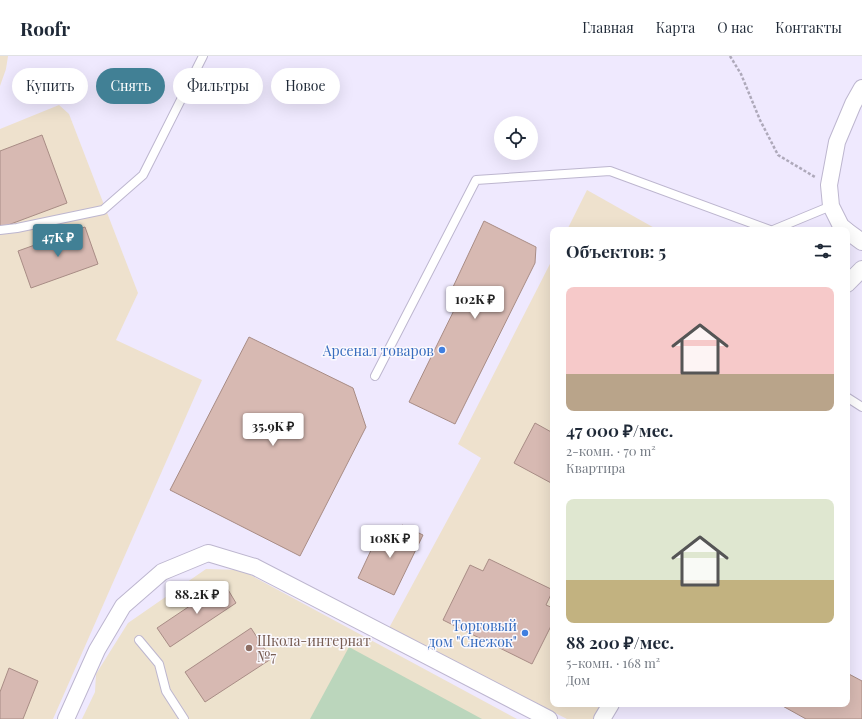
<!DOCTYPE html>
<html lang="ru">
<head>
<meta charset="utf-8">
<style>
  body { margin:0; font-family:"Playfair Display",serif; background:#f2f2f3; color:#1f2937; height:100vh; display:flex; flex-direction:column; font-size:15px; white-space:nowrap }
  * { box-sizing:border-box; margin:0 }
  p { font-size:13px; color:#747a83 }
  .icon { flex:none; width:22px; height:22px; fill:none; stroke:currentColor; stroke-width:2; stroke-linecap:round; stroke-linejoin:round }
  .map { position:relative; flex:1; overflow:hidden }
  .details { position:absolute; left:550px; top:171px; width:300px; height:480px; display:flex; flex-direction:column; background:#fff; border-radius:8px; box-shadow:0 4px 16px #0002 }
  .details>* { flex:none }
  .hud { position:absolute; left:12px; top:12px; width:380px; height:36px; display:flex; gap:8px }
  .fabs { position:absolute; left:494px; top:60px; display:grid; gap:8px }
  .fabs a { display:grid; place-items:center; width:44px; height:44px; border-radius:50%; background:#fff; box-shadow:0 4px 16px #0002; font-size:20px }
  .price { position:absolute; translate:-50% -34px; padding:0 9px; border-radius:4px; background:#fff; color:#222; font-size:13px; line-height:26px; filter:drop-shadow(0 1px 2px #0008) }
  .price::after { content:''; position:absolute; left:50%; top:24px; width:12px; height:9px; margin-left:-6px; background:inherit; clip-path:polygon(0 0,100% 0,50% 100%) }
  .price.on { background:#418095; color:#fff }
  ul { padding:0; list-style:none }
  li { display:grid; align-content:center; gap:8px; height:212px; padding:0 16px }
  li span { display:grid; place-items:center; height:124px; border-radius:8px; color:#555 }
  li>.icon { margin-inline-start:auto }
  span .icon { width:72px; height:72px; fill:#fffc; stroke-width:1 }
  li b { font-size:17px }
  h2 { display:flex; justify-content:space-between; align-items:center; height:48px; padding:0 16px; font-size:17px }
  .pill { padding:0 14px; border-radius:18px; background:#fff; box-shadow:0 4px 16px #0002; font-size:14px; line-height:36px }
  .pill.on { background:#418095; color:#fff }
  header { display:flex; align-items:center; gap:24px; box-sizing:border-box; height:56px; padding:0 20px; background:#fff; border-bottom:1px solid #e0e1e3 }
  header strong { font-size:19px }
  nav { display:flex; gap:22px; margin-inline-start:auto; font-size:14px }
  .map>svg:first-child { display:block }
</style>
</head>
<body>
<header>
<strong>Roofr</strong>
<nav><a>Главная</a><a>Карта</a><a>О нас</a><a>Контакты</a></nav>
</header>
<div class="map">
<svg width="862" height="663" viewBox="0 0 862 663">
  <rect width="100%" height="100%" fill="#efe9fe"/>
  <g fill="#eee1cd">
    <path d="M0,0H8L6,13L0,30Z"/>
    <path d="M59,49L69,58L138,237L116,284L202,324L53,663H0V73Z"/>
    <path d="M587,134L658,174H567Z"/>
    <path d="M553,202V648H601L593,663H567L389,572L481,402L458,388Z"/>
  </g>
  <path fill="#ede2cd" d="M206,513L241,514L517,663H82L95,636L96,618L128,567Z"/>
  <path fill="#bbd6bc" d="M349,591L482,663H310Z"/>
  <g fill="#d7b9b2" stroke="#a88c85">
    <path d="M42,79L67,147L0,172V95Z"/>
    <path d="M484,165L536,191L535,207L455,368L409,346L463,236L453,231Z"/>
    <path d="M85,171L98,208L31,232L18,195Z"/>
    <path d="M249,281L353,332L366,371L300,500L170,434Z"/>
    <path d="M535,367L553,377V428L514,407Z"/>
    <path d="M402,469L423,479L394,539L358,522L380,475L396,482Z"/>
    <path d="M489,503L553,534L546,549L553,552V566L532,608L443,564L470,509L483,515Z"/>
    <path d="M224,527L236,547L170,591L157,572Z"/>
    <path d="M251,572L271,603L205,646L185,616Z"/>
    <path d="M9,612L38,625L23,663H0V636Z"/>
    <path d="M847,617L862,625V663H806L779,648H847Z"/>
  </g>
  <g fill="none" stroke-linecap="round" stroke-linejoin="round">
    <defs>
      <g id="lane">
        <path d="M0,174L17,172L103,154L143,119L203,0"/>
        <path d="M773,174L831,150"/>
        <path d="M375,320L476,124L610,115L770,174"/>
        <path d="M847,343L848,342L862,351"/>
        <path d="M139,584L159,608L166,635L184,663"/>
      </g>
      <g id="street">
        <path d="M846,174L841,170L831,150L829,129L837,86L853,48L862,32"/>
        <path d="M847,175L862,186"/>
        <path d="M847,228L862,213"/>
        <path d="M66,663L97,594L123,550L162,516L208,497L255,511L549,663"/>
        <path d="M602,663L611,648"/>
      </g>
    </defs>
    <use href="#lane" stroke="#bdb6cf" stroke-width="10"/>
    <use href="#street" stroke="#bdb6cf" stroke-width="18"/>
    <path stroke="#aea9ba" stroke-width="2.5" stroke-dasharray="3 2" stroke-linecap="butt" d="M730,0L741,18L760,64L778,99L815,121"/>
    <use href="#lane" stroke="#fff" stroke-width="8"/>
    <use href="#street" stroke="#fff" stroke-width="16"/>
  </g>
  <g fill="#3f7fe0" stroke="#fbf9fe" stroke-width="1.5">
    <circle cx="442" cy="294" r="4"/>
    <circle cx="525" cy="577" r="4"/>
  </g>
  <circle fill="#8d6e63" stroke="#fbf9fe" stroke-width="1.5" cx="249" cy="592" r="4"/>
  <g text-anchor="middle" dominant-baseline="central" stroke-width="3" stroke-linejoin="round" paint-order="stroke">
    <g font-size="14" fill="#366cbe" stroke="#fbf9fe" text-anchor="end">
      <text x="434" y="294">Арсенал товаров</text>
      <text x="517" y="569">Торговый<tspan x="517" dy="16">дом "Снежок"</tspan></text>
    </g>
    <g font-size="14" fill="#785e54" stroke="#fbf9fe" text-anchor="start">
      <text x="257" y="584">Школа-интернат<tspan x="257" dy="16">№7</tspan></text>
    </g>
  </g>
</svg>
<div class="fabs">
<a><svg class="icon" aria-label="locate" viewBox="0 0 24 24"><circle cx="12" cy="12" r="6"/><path d="M12 2v4M12 18v4M2 12h4M18 12h4"/></svg></a>
</div>
<b class="price on" style="left:58px;top:202px">47K ₽</b>
<b class="price" style="left:475px;top:264px">102K ₽</b>
<b class="price" style="left:273px;top:391px">35.9K ₽</b>
<b class="price" style="left:390px;top:503px">108K ₽</b>
<b class="price" style="left:197px;top:559px">88.2K ₽</b>
<div class="hud">
<a class="pill">Купить</a>
<a class="pill on">Снять</a>
<a class="pill">Фильтры</a>
<a class="pill">Новое</a>
</div>
<section class="details">
<h2>Объектов: 5<svg class="icon" aria-label="filters" viewBox="0 0 24 24"><path d="M4 7h16M4 17h16"/><circle cx="9" cy="7" r="2"/><circle cx="15" cy="17" r="2"/></svg></h2>
<ul>
<li><span style="background:linear-gradient(#f6c9c9 70%,#b9a48a 0)"><svg class="icon" aria-label="home" viewBox="0 0 24 24"><path d="M3 11l9-7 9 7M6 9v11h12V9"/></svg></span><div><b>47 000 ₽/мес.</b><p>2-комн. · 70 m²</p><p>Квартира</p></div></li>
<li><span style="background:linear-gradient(#dfe7d0 65%,#c2b280 0)"><svg class="icon" aria-label="home" viewBox="0 0 24 24"><path d="M3 11l9-7 9 7M6 9v11h12V9"/></svg></span><div><b>88 200 ₽/мес.</b><p>5-комн. · 168 m²</p><p>Дом</p></div></li>
</ul>
</section>
</div>
</body>
</html>
